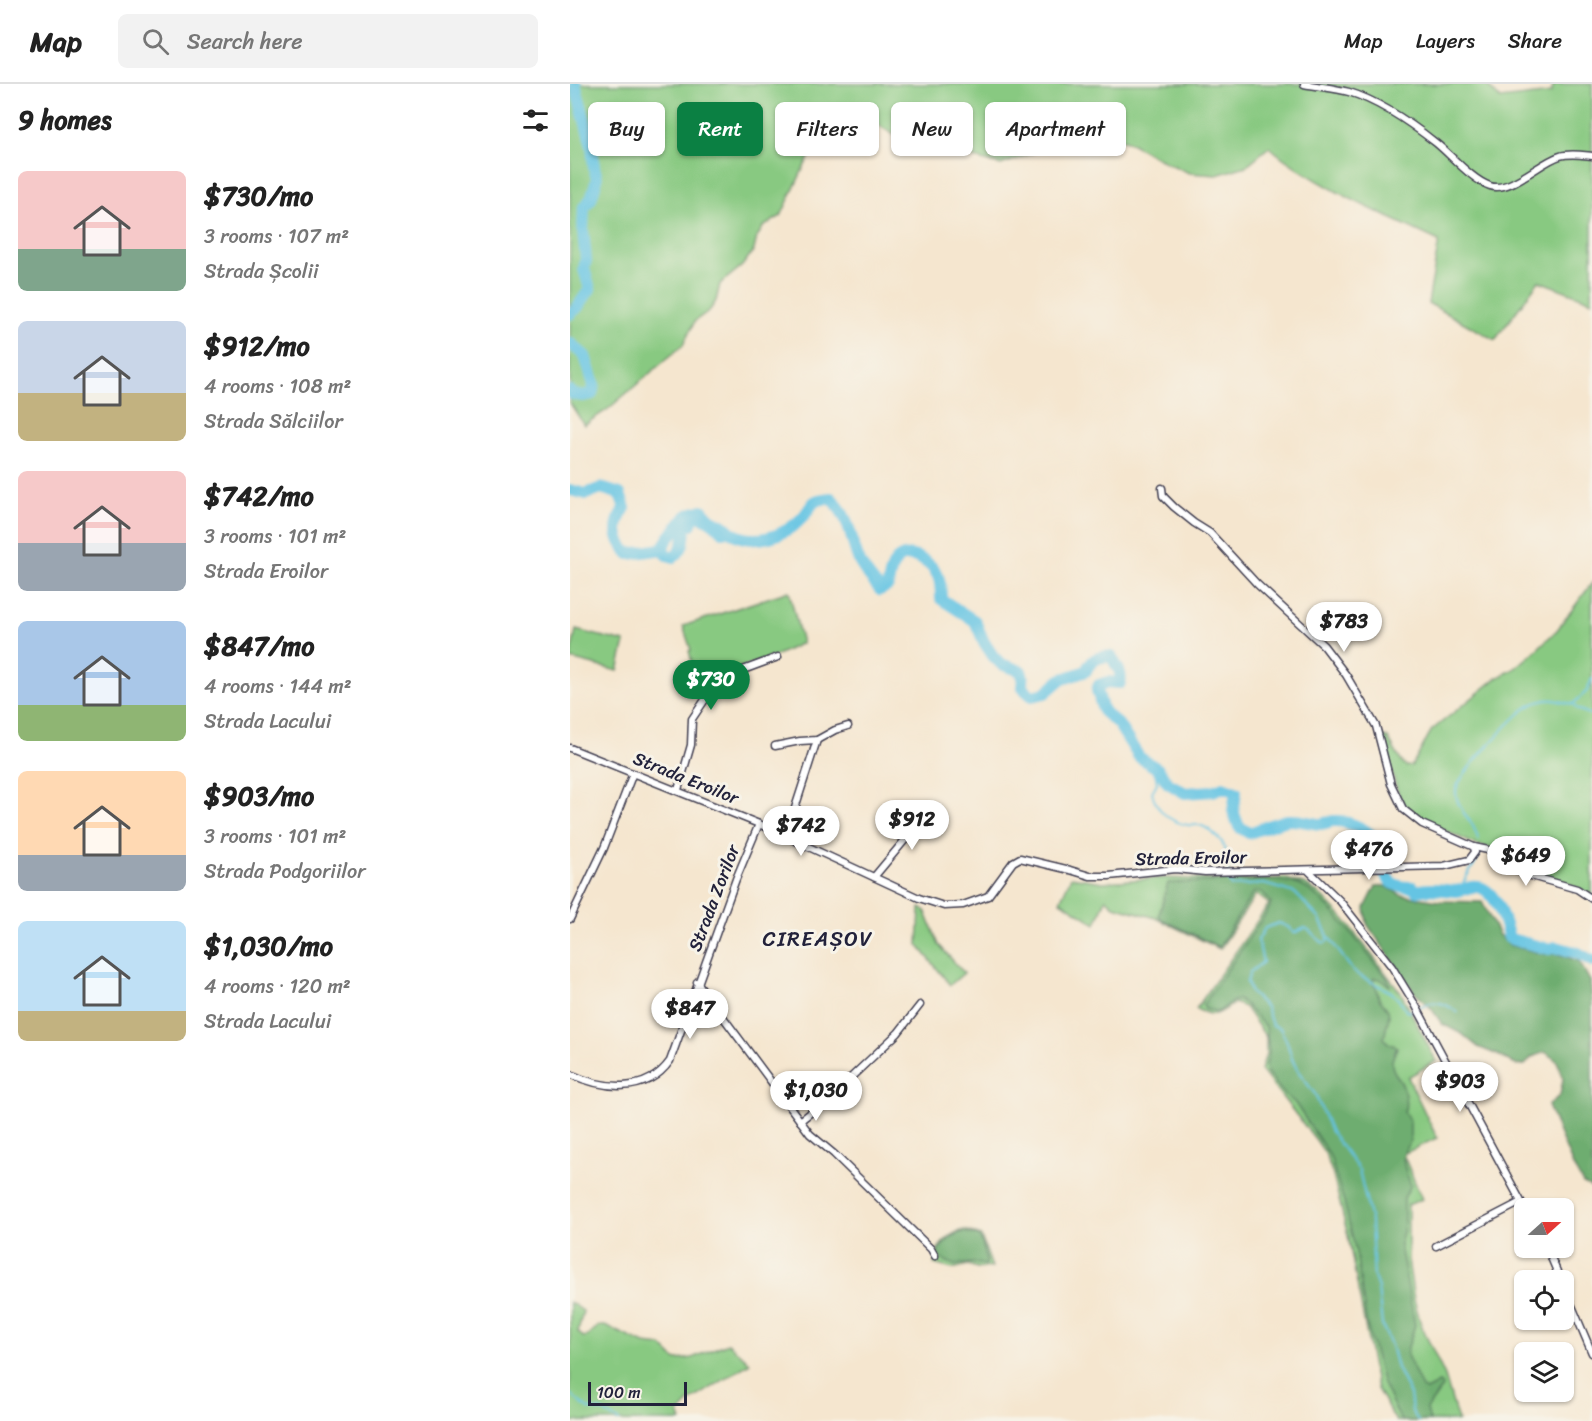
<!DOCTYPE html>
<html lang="en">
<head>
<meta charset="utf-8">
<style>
  body { margin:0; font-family:Sriracha,sans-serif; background:#f2f2f2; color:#222; height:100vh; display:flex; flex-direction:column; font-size:22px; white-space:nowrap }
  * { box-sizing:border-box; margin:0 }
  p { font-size:20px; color:#767676 }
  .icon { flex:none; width:33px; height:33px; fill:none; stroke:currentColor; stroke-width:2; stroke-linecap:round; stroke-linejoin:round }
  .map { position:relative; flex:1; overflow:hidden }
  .details { display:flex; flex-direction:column; background:#fff; width:570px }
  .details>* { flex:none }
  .guide { position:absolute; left:18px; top:18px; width:570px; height:54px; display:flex; gap:12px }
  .needle { width:39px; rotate:69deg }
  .fabs { position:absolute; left:944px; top:1114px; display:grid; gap:12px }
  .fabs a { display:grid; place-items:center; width:60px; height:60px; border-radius:9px; background:#fff; box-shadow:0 2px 4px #0004; font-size:30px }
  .scale { position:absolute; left:18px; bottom:15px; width:99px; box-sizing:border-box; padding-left:6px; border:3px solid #22223b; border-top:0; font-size:16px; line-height:21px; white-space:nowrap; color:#22223b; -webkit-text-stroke:4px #f7f3e8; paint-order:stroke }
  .price { position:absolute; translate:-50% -51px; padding:0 14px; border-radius:21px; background:#fff; color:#222; font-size:20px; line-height:39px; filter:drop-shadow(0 2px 3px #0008) }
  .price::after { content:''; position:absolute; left:50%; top:36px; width:18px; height:14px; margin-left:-9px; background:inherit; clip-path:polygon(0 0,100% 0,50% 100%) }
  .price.active { background:#0b8043; color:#fff }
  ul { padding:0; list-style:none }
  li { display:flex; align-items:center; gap:18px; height:150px; padding:0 18px }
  li span { display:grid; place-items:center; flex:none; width:168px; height:120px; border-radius:9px; color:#555 }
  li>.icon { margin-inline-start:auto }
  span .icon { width:72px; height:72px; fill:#fffc; stroke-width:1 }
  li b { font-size:26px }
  h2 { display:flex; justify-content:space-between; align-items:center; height:72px; padding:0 18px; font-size:26px }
  .tag { padding:0 21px; border-radius:9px; background:#fff; box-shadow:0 2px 4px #0004; font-size:21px; line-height:54px }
  .tag.active { background:#0b8043; color:#fff }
  header { display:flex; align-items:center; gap:36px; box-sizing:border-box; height:84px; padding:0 30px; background:#fff; border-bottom:2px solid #e0e0e0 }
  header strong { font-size:28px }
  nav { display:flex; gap:33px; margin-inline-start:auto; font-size:21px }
  .search { width:420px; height:54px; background:#f2f2f2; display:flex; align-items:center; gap:15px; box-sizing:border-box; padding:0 21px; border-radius:9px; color:#767676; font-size:22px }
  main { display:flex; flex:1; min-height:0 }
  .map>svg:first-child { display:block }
</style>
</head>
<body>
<header>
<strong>Map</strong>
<div class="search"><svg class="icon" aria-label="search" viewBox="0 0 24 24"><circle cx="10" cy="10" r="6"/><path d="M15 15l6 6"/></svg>Search here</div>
<nav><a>Map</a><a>Layers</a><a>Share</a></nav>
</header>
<main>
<section class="details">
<h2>9 homes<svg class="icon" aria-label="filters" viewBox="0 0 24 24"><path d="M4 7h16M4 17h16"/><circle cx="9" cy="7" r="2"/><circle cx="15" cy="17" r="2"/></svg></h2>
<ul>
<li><span style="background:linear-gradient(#f6c9c9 65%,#7fa58c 0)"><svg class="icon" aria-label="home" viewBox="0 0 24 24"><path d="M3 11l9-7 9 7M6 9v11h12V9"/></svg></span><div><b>$730/mo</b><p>3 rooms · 107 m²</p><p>Strada Școlii</p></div></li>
<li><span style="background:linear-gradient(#c9d6e8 60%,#c2b280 0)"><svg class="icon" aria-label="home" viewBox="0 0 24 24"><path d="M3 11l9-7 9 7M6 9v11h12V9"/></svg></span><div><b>$912/mo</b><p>4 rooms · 108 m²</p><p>Strada Sălciilor</p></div></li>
<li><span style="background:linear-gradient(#f6c9c9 60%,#9aa5b1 0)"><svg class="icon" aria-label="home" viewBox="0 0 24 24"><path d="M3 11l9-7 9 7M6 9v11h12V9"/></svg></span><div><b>$742/mo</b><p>3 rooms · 101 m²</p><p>Strada Eroilor</p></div></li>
<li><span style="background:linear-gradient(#a9c7e8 70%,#8fb573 0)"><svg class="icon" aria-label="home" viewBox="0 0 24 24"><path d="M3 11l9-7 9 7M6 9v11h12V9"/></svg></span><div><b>$847/mo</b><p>4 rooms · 144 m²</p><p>Strada Lacului</p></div></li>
<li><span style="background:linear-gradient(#ffd9b3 70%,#9aa5b1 0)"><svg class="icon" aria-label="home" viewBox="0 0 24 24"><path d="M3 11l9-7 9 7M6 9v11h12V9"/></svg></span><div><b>$903/mo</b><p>3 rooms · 101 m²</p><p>Strada Podgoriilor</p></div></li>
<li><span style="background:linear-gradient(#bfe0f5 75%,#c2b280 0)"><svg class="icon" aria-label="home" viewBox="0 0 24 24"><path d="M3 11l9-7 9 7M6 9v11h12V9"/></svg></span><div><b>$1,030/mo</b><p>4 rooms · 120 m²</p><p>Strada Lacului</p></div></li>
</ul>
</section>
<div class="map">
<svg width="1022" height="1337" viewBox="0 0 1022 1337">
  <rect width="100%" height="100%" fill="#f7f3e8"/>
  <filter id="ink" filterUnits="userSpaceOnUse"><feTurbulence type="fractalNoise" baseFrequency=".0167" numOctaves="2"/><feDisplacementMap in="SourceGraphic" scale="12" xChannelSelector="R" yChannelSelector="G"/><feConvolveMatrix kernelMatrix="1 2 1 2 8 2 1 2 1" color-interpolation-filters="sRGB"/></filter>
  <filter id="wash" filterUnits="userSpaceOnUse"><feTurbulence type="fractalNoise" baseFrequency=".008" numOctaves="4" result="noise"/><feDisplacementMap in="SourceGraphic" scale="24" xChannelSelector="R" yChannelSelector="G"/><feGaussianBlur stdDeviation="1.35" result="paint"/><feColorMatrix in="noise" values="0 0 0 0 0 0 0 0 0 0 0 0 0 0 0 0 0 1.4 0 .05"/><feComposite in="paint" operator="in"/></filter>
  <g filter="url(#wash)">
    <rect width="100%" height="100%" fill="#f5e6cf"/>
    <g fill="#88c981" stroke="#55765e" stroke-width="1.5">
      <path d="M0,0H916L930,15L981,9L984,0H1022V217L969,197L925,256L858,219L869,157C810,129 749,104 699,63L676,82L647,91L619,89L589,75L557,57L520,47L431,81L332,56L291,30L262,34L234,83L211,132L193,143L187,153L184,166L172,182L150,200L146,217L140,226L125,237L113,261L37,326L14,341L0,319Z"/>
      <path d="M1022,499V811L993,797L970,792L947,783L917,763L906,761L848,734L836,724L829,712L812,656L813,653L818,654L831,677L836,682H841C850,671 854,658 862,646L927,594L944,585L963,569L987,546Z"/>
      <path d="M219,507L232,559L205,572L127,598L119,567L121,566L113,542Z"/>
      <path d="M6,546L55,558L48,587L0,575Z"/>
      <path d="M501,793L533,798L591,794L662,796L714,794L736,801L752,812L775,836L831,909L866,977L838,993L867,1054L833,1070L852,1115L838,1121V1176L844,1215L851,1241L875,1292L888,1337H826L807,1305L778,1152L763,1091L755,1069L746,1056L691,986L696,970V953L675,923L664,919C648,931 645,934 626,925L699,820L686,810L650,865L586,834L544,822L536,815L526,840L490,817Z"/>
      <path d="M350,824L355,826L369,861L394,889L380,901L348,861Z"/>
      <path d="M395,1146L411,1152L422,1183L407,1184L398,1181L382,1185L364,1180C366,1175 365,1169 368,1165C374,1156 384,1147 395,1146Z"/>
      <path d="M0,1218L13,1227L8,1248L13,1253L18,1252L28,1242H35L75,1260L92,1262L105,1275L108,1276L122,1274L158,1259L180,1279L119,1318L109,1329L112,1337H0Z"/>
    </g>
    <g fill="#6ead6f" stroke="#486855" stroke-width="1.5">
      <path d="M692,796C703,796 718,797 729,801C756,810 797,871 817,894L820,902L810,895L804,894L803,900L806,903L809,915L818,926L819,932L814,954L818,959L827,963C826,968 822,973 822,978C821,985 826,990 829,995C834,1001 838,1021 834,1028L840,1038V1058C828,1073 835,1085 841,1101L834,1114V1143L830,1161L845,1241L838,1263L837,1271L852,1304L856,1306L869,1299L873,1302L857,1325L860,1337H831L813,1300L797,1242L786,1169L774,1118L760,1072L725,1019L712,1008L697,988L696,981L699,968L696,944L676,921L669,916L663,917L648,928L635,925L633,921L699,825L701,819L693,809L688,807L683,809L649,863L591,835L589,831L598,799Z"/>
      <path d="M806,802H816L831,811L869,817L912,818L929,851L939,861L973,870H988L1009,877L1020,897L1022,920V1104L1013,1100L1003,1082L978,1022L990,1011L993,995L987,977L975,968L962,973L955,981H946L928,971L908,963L892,950L872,940L861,924L844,908L797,840L795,824Z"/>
      <path d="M394,1148C409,1151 411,1151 414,1167C415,1173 418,1175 416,1181L403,1179L384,1181L369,1174L368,1166C376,1159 382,1149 394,1148Z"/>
    </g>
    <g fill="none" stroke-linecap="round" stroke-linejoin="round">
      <g stroke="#65c4e3" stroke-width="2">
        <path d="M1003,620L1007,625L1022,631"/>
        <path d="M584,682L587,699L582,708C586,726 599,738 618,741C622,742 628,740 632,742C638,744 647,752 651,757C658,765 656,789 661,802L694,800L725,809L749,834L758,852L783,887L790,892L821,908L832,919L836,927L839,928C859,918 868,913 887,928"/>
        <path d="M909,756C906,751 905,744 901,739C895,731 885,718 886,706C888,691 945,631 959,622C962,620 968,618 972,617C983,613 992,619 1003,620L1017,607L1022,595"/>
        <path d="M891,807C893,791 906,783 910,768"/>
        <path d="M758,852V856L755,859C747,857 743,847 735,844L724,849L718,843L709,839L695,844L688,856L693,878L680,888L677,898L681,909L696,923L702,941L710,944L717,958L722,975L728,987L745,1010L761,1048L789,1086L801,1137L804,1193L808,1204L812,1241L821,1261L827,1284L840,1310L842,1327L848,1337"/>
        <path d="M0,1310L18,1325L32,1327L49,1337"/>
      </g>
      <g stroke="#65c4e3" stroke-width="12">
        <path d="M0,230L7,224L20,205L14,185L16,176L13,146L14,123L21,115L27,95L24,83L22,62L5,0"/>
        <path d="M0,259L15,272L24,301L22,310L12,312L3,310L0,307"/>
        <path d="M0,406L16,410L31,404L50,410L55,424C43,441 45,456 59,470L92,465"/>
        <path d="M158,446L153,448C147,441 133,431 124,432L121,440L115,444C114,457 114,464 104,473L97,471L92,465C95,458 111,437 117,432C121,429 127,428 132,426C135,429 138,434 142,436C146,439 150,438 154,442C157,444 158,446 161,448C183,463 216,452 233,433C245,419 239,416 261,414C282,436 279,454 290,479C295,488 303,497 310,506L318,502C319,494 321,481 328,475C341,465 362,479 368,492C371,499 371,508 371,515L405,537L414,558L423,572L431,580L451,587L453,594L452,603L462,612L475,609L490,596L516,587C521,575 530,571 542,573C546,582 553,589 550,599L538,598L529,601L527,606L533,627L548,640L569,673L588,685L598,699L615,709L643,707L653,703L666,708L663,727L669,743L679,749C692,745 705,738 718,736C730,735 739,739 750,740C755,740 759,737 764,737C775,736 795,744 802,752C819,773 803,805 843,803L847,807C860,803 871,806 885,807C893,807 900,801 908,803C927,806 934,838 939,854L944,856L979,865L986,863L1008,869L1022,877"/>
      </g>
    </g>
  </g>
  <g filter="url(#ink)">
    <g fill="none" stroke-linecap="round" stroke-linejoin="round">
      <defs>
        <g id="street">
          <path d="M734,0C749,3 765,4 779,8C809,17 842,40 866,59C881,71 902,96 920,102C940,109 970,78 990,72C1000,69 1012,71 1022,72"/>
          <path d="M592,404L593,412L604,423L624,439L640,449L687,500L754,562L776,591L806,642L821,700L833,725L852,740L904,763L918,766L931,778L954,790L1007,805L1022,815"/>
          <path d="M205,662L230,657L247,656L265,646L278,642"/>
          <path d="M0,664L189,740L349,814L374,822L393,821L418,812L443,778L450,774L500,786L520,792H539L605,785L635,788L874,782L899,776L905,768L904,763"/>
          <path d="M108,706L121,661L122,635L149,595L208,573"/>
          <path d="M216,752L247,656"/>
          <path d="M739,787L770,817L822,883L846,922L955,1125"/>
          <path d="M304,793L339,751L356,722"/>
          <path d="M0,835L34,764L63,689"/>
          <path d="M127,898L240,1050L264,1070L361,1165L365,1172"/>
          <path d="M0,990C33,1005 76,1011 100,977L166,795L189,740"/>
          <path d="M230,1037L257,1016L328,949L350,921"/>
          <path d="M866,1162L951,1118"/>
          <path d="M977,1164L991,1197"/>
          <path d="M993,1201L1022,1269"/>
        </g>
      </defs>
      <use href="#street" stroke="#423f51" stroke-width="9"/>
      <use href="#street" stroke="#fff" stroke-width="6"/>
    </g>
  </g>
  <g text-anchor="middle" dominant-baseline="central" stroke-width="6" stroke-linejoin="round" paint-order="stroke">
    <g font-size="18" fill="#22223b" stroke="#f7f3e8">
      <text transform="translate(116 694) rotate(22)">Strada Eroilor</text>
      <text transform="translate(621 774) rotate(-1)">Strada Eroilor</text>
      <text transform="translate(144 814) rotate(-69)">Strada Zorilor</text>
    </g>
    <g font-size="21" letter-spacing="1.5" fill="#22223b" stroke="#f7f3e8">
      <text x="248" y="855">CIREAȘOV</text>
    </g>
  </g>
</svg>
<div class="fabs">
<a><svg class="needle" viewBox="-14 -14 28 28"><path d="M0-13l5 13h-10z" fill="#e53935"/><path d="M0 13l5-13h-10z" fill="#767676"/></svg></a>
<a><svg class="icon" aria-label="locate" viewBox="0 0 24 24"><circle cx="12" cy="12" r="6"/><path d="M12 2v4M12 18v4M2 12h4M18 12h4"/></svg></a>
<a><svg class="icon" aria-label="layers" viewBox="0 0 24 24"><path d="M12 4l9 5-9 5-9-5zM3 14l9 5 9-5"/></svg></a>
</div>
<div class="scale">100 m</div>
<b class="price" style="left:774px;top:569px">$783</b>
<b class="price active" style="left:141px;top:627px">$730</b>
<b class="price" style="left:342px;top:767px">$912</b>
<b class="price" style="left:231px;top:773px">$742</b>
<b class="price" style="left:799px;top:797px">$476</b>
<b class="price" style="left:956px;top:803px">$649</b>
<b class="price" style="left:120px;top:956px">$847</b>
<b class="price" style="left:890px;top:1029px">$903</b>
<b class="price" style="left:246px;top:1038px">$1,030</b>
<div class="guide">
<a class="tag">Buy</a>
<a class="tag active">Rent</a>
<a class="tag">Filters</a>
<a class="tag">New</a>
<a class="tag">Apartment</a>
</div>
</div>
</main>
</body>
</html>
